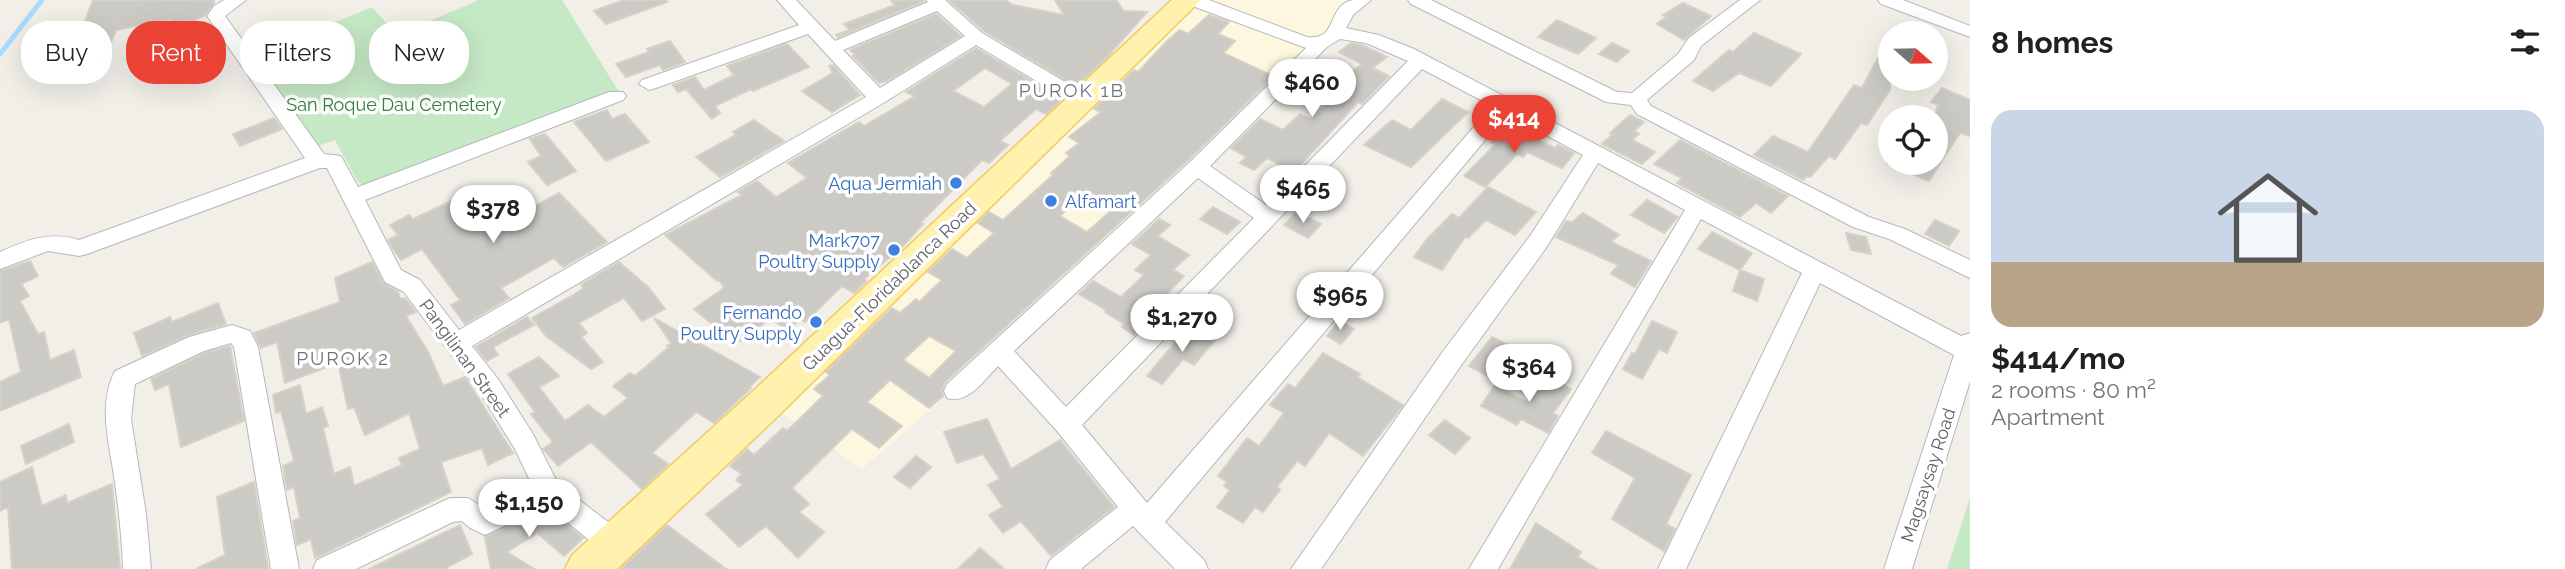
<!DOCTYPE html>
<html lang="en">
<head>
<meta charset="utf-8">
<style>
  body { margin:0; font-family:Raleway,sans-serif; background:#f2f2f2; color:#202124; height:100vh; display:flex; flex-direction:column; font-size:26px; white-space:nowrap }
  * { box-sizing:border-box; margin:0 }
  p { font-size:23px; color:#757577 }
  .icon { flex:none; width:38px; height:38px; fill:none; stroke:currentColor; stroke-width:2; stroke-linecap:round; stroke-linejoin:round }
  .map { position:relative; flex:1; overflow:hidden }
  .panel { display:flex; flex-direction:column; background:#fff; width:595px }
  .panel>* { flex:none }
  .guide { position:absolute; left:21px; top:21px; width:665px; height:63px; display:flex; gap:14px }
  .needle { width:46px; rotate:110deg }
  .controls { position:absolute; left:1878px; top:21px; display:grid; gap:14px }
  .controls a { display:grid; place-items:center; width:70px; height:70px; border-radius:50%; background:#fff; box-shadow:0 7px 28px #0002; font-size:35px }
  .price { position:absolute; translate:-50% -60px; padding:0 16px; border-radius:24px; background:#fff; color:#222; font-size:23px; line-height:46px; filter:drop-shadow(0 2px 4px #0008) }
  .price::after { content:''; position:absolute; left:50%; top:42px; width:21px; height:16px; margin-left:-10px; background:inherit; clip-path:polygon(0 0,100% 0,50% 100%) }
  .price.current { background:#ea4335; color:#fff }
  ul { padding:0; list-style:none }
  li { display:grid; align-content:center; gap:14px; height:371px; padding:0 21px }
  li span { display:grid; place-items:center; height:217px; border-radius:21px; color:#555 }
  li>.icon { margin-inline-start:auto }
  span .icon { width:126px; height:126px; fill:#fffc; stroke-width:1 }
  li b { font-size:30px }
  h2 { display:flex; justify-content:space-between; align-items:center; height:84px; padding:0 21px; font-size:30px }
  .pill { padding:0 24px; border-radius:28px; background:#fff; box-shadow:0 7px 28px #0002; font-size:24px; line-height:63px }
  .pill.current { background:#ea4335; color:#fff }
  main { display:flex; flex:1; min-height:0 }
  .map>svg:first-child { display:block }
</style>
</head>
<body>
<main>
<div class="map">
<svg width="1970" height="569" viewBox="0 0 1970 569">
  <rect width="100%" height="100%" fill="#f1efe8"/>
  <g fill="#fef7e0">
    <path d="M1207,0H1355L1328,33L1317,37H1304Z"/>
    <path d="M1197,5L1308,47L1285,76L953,386L943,384L866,330L862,325Z"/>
    <path d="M856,328L945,393V397L862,469L777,410Z"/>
  </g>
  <g fill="#c5e8c5">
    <path d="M479,0H562L619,92L369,187L358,182L335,140L318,146L253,56L372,7L397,35Z"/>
    <path d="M1970,498V569H1947Z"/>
  </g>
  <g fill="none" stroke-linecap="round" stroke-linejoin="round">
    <path stroke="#aadaff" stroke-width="5" d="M0,54L42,0"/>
  </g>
  <g fill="#cccac5" stroke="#d6d1c6" stroke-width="2" fill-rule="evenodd">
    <path d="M93,0H214V3L204,16L194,20L170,25L171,19L116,30L111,42L75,48Z"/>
    <path d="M624,0H666L667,2L606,24L594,11Z"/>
    <path d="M891,0L924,1L838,37L836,35L850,30L844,24L895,5Z"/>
    <path d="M949,0H1005L1013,5L1064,15L1055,0H1116L1124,11L1147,12L1107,57L1076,86L984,31Z"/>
    <path d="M1683,3L1711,16L1684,40L1657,24L1666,17L1663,15Z"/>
    <path d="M936,14L961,36L887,81L879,83L853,56L856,55L850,50Z"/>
    <path d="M1209,15L1229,22L1218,34L1235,41L1223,53L1273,76L1267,83L1188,160L945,382L942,390L943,396L929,408L890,380L867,402L902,426L879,448L852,429L792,488L809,504L799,512L824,532L798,558L766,526L739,547L706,514L743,485L736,480L742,474L730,466L747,449L754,455L783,428L787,431L823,396L814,389L830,375L826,372L892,308L900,313L916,299L919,302L942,280L928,272L952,249L967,258L994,233L978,223L989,212L1003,220L1053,175L1051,173L1070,156L1066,153L1079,143L1069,137L1101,112L1094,109L1134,70L1138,72L1167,41L1180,30L1188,34ZM1086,193L1114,208L1087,232L1060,216ZM929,336L956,351L929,378L903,360Z"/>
    <path d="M1557,20L1596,38L1578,54L1538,37Z"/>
    <path d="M1754,33L1801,54L1771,86L1739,73L1713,91L1693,81L1729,50L1733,52Z"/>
    <path d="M670,41L685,62L663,70L660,65L626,77L616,64L649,52L647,49Z"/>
    <path d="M1351,43L1362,45L1387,57L1372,68L1389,76L1362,104L1358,102L1294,172L1267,158L1254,170L1240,163L1246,157L1231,148L1260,119L1283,130L1300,114L1310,119L1357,78L1349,74L1362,64L1339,52Z"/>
    <path d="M1612,43L1629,51L1617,62L1599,54Z"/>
    <path d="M787,44L809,67L753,91L751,89L715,106L720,113L712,119L686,89L678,92L673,85L695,77L704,90L734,75L727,66Z"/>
    <path d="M976,48L1062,99L1046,114L1036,109L1000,141L1008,145L989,163L982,160L920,223L923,224L902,247L864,279L866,281L854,293L842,286L805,322L800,319L789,330L770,319L736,344L694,309L724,288L719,279L717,281L665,235L742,195L738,192L757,181L776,197L807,178L788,163L859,122L864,126L915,96L906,92ZM985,68L1012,84L984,107L953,91Z"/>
    <path d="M1878,58L1890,62V90L1867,125L1861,123L1835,159L1829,156L1810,177L1807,176L1803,180L1754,155L1773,136L1808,152L1854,85L1862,88Z"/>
    <path d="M833,65L860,95L832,112L802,91L833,73L829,66Z"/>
    <path d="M1942,88L1970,100V136L1960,133L1929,181L1886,163H1936V110L1939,105L1931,102Z"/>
    <path d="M1442,99L1468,112L1411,167L1364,145L1392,120L1411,130Z"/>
    <path d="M607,110L612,119L625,114L649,142L606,161L574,122Z"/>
    <path d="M1630,115L1644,122L1634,131L1639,134L1632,140L1655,152L1642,164L1602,144L1613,134L1610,133Z"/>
    <path d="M274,118L282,129L240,146L233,134Z"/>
    <path d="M754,120L784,141L720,177L696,157L736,135L733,132Z"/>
    <path d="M1503,125L1555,148L1558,145L1574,153L1562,168L1527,152L1523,157L1517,154L1485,187L1464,176L1496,144L1491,142L1495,137L1493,136Z"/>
    <path d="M545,134L576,171L547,185L528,162L541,156L530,139Z"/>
    <path d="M1680,140L1788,196L1771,213L1756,203L1740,217L1677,183L1682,178L1654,164Z"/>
    <path d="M484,186L511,219L559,193L607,242L563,267L554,258L501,288L509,298L465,324L451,305L460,300L422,249L401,260L395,252L388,240L398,235L390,225L409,215L413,219Z"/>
    <path d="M1488,187L1536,212L1515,235L1486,220L1468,238L1465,237L1442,270L1414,257L1427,239L1452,214L1459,218Z"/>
    <path d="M1647,200L1678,217L1664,233L1631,215Z"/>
    <path d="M1213,207L1240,222L1227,234L1200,219Z"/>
    <path d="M1297,212L1321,224L1308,238L1284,225Z"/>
    <path d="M1583,213L1619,235L1611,242L1651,261L1635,287L1611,274L1618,265L1556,237L1566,221L1572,222Z"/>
    <path d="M1159,219L1170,225L1158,236L1189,255L1173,270L1184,276L1158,303L1163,306L1134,335L1122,327L1124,324L1105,312L1106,310L1079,294L1093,281L1121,297L1144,275L1135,270L1151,255L1132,244Z"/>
    <path d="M1935,220L1959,231L1949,246L1925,234Z"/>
    <path d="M1712,232L1752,253L1740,270L1764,279L1757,301L1733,291L1740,270L1698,249Z"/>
    <path d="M1846,233L1866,237L1871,254L1851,250Z"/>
    <path d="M30,261L38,276L21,284L29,296L20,301L38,334L44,332L50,360L74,350L81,377L0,411V382L21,372L9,319L0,323V271Z"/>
    <path d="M372,262L383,283L398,292L400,299L405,298L416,312L406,316L428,352L443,386L465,377L513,453L488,465L482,448L441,462L451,492L315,558L311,539L297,545L293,521L300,518L294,487L287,490L283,466L294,461L281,411L276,413L273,395L300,385L306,414L322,407L328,426L323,428L334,474L350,467L354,486L402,465L399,458L420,449L409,413L365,435L354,407L348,409L338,363L285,383L277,342L261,348L254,333L340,302L335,278Z"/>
    <path d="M619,262L648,287L665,309L642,321L624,298L579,323L587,333L581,337L603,362L591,369L546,336L532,318L573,295L584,288L581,285Z"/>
    <path d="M218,303L226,324L188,335L142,356L134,333L170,317L172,322Z"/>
    <path d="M527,317L534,325L493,347L498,355L487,361L476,347Z"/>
    <path d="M654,318L760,377L749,387L751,388L714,423L696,412L652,453L668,464L642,489L591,442L558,466L543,449L553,442L531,414L535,412L508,374L539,357L559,376L539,387L565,421L588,405L604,417L628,398L613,386L630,373L635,376L669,347L667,346L671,343Z"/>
    <path d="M1339,321L1354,329L1341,344L1327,336Z"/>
    <path d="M1652,321L1677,332L1667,353L1659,349L1642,379L1623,369L1632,353L1635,354Z"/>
    <path d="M1189,326L1215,340L1194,365L1183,359L1162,384L1147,376Z"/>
    <path d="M1492,337L1520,351L1500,383L1469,366Z"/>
    <path d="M230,346L244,421L181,447L169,384L155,390L151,379L205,353Z"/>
    <path d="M1323,353L1360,374L1357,377L1403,405L1363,456L1329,433L1305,466L1297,461L1277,487L1280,490L1263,512L1255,507L1243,523L1217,507L1230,490L1224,486L1227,482L1218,476L1247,438L1259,446L1284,413L1270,405L1288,384L1295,388Z"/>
    <path d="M1547,375L1571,389L1553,413L1558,416L1548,433L1521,419L1517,425L1481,406L1495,385L1526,402Z"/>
    <path d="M987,419L1011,469L1060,440L1114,507L1051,556L1021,521L1003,533L989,515L1003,507L988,485L1000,479L983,454L957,463L944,432Z"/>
    <path d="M1445,420L1470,438L1455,454L1429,435Z"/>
    <path d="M69,424L74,442L26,464L21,446Z"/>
    <path d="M1606,431L1691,475L1666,524L1675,529L1664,551L1612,519L1635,478L1592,453Z"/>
    <path d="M916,456L931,467L910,488L894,477Z"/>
    <path d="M32,467L42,506L66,495L67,503L112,484L120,569H12L8,507L0,511V482Z"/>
    <path d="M254,482L268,569H196L225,555L217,497Z"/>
    <path d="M547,509L583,538L564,556L537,533L507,552L534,569H491L485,537Z"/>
    <path d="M1536,523L1581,552L1578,557L1597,569H1510Z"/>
    <path d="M460,525L472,554L444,569H369Z"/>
    <path d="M667,525L726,569H621Z"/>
    <path d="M980,548L1004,569H958Z"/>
  </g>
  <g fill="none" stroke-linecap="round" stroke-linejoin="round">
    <defs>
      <g id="minor">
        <path d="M224,0H246L225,16L324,154L341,156L358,187L609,92H623L626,96L623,100L365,200L401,270L420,280L459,330L866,97L808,34L656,88L649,90L639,84L642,80L799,25L777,0H796L835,41L928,2L926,0H945L982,33L1089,96L1092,100L1089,104H1075L976,45L885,102L472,346L498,379L533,434L558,484L624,534L628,543L624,552L614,555L604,552L547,506L485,535L470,528L462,521L453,522L356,569H313L317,560L450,498H468L486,509L533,487L515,449L480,393L404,292L385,282L327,168H320L87,254L79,256L48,251L0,269V252C26,240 50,231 79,240L305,158L207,16L214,6ZM937,11L965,36L880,88L843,50Z"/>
        <path d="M1184,0H1209L1307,37C1339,41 1326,5 1353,0C1358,0 1365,0 1371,0L1353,15L1346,28L1379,35L1414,49L1961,336L1970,333V381L1912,569H1884L1954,355L1820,283L1686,569H1658L1802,273L1701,219L1498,569H1469L1685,210L1598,163L1546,248L1462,364L1321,569H1291L1444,350L1530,236L1583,155L1507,114L1165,522L1204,560L1208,569H1175L1133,526L1081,569H1046L1050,560L1118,507L1057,431L998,366C985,379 968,405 947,398L944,391L947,384L1190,162L1306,48L1187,4ZM1340,39L1366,43L1408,61L1266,205L1210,166L1327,47ZM1422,69L1492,106L1147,503L1082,425ZM1198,178L1254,218L1066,407L1014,351Z"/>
        <path d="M1408,0H1431L1617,92L1632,93L1678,54L1689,38L1740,0H1760L1701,46L1694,60L1647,100L1651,106L1869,217L1905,229L1970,260V278L1889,239L1853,227L1637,114L1631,105L1606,102L1411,4Z"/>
        <path d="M1878,0H1903L1970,26V37L1881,4Z"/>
        <path d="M232,325L250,331L258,347L299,569H271L234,347L231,343L204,351L135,384L131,419L146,514L151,569H123C122,540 119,511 115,483C110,445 97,406 115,371L189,337Z"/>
      </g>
      <path id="primary" d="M1172,0H1201L779,415L617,569H565L572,555L751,393Z"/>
    </defs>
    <use href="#minor" stroke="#b5b8bc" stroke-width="2"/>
    <use href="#primary" stroke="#f2c960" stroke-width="3"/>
    <use href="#minor" fill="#fff" fill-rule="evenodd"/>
    <use href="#primary" fill="#fff2af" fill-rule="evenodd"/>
  </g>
  <g fill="#3f7fe0" stroke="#fff" stroke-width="2.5">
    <circle cx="956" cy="183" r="7"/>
    <circle cx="1051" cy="201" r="7"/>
    <circle cx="894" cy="250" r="7"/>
    <circle cx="816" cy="322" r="7"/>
  </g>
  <g text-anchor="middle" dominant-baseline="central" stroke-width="7" stroke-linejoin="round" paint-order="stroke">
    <g font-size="18" fill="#348238" stroke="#fff">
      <text x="394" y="104">San Roque Dau Cemetery</text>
    </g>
    <g font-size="18" fill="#366cbe" stroke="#fff" text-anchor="end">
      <text x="942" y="183">Aqua Jermiah</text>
      <text x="1065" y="201" text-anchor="start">Alfamart</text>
      <text x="880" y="240">Mark707<tspan x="880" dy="21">Poultry Supply</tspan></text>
      <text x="802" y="312">Fernando<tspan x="802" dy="21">Poultry Supply</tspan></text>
    </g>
    <g font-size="18" fill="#5f6368" stroke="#fff">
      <text transform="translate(889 286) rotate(-44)">Guagua-Floridablanca Road</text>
      <text transform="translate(465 358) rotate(54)">Pangilinan Street</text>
      <text transform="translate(1928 475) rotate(-72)">Magsaysay Road</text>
    </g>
    <g font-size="19" letter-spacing="2" fill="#70757a" stroke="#fff">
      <text x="1072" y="90">PUROK 1B</text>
      <text x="343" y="358">PUROK 2</text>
    </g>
  </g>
</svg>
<div class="controls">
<a><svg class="needle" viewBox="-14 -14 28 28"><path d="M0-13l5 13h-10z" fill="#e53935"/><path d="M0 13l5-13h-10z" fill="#757577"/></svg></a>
<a><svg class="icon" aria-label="locate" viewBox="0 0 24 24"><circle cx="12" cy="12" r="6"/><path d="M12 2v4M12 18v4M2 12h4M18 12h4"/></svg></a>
</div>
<b class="price" style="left:1312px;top:119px">$460</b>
<b class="price current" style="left:1514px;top:155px">$414</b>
<b class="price" style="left:1303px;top:225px">$465</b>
<b class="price" style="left:493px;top:245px">$378</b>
<b class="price" style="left:1340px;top:332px">$965</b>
<b class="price" style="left:1182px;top:354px">$1,270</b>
<b class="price" style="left:1529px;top:404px">$364</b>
<b class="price" style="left:529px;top:539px">$1,150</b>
<div class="guide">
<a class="pill">Buy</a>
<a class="pill current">Rent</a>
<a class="pill">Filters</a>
<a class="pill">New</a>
</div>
</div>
<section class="panel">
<h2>8 homes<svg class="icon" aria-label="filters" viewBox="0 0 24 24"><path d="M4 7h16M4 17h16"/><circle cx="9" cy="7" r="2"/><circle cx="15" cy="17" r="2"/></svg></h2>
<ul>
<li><span style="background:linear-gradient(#c9d6e8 70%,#b9a48a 0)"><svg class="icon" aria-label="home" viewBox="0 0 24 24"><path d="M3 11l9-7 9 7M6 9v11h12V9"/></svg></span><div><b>$414/mo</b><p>2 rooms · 80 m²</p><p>Apartment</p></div></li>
</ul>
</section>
</main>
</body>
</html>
